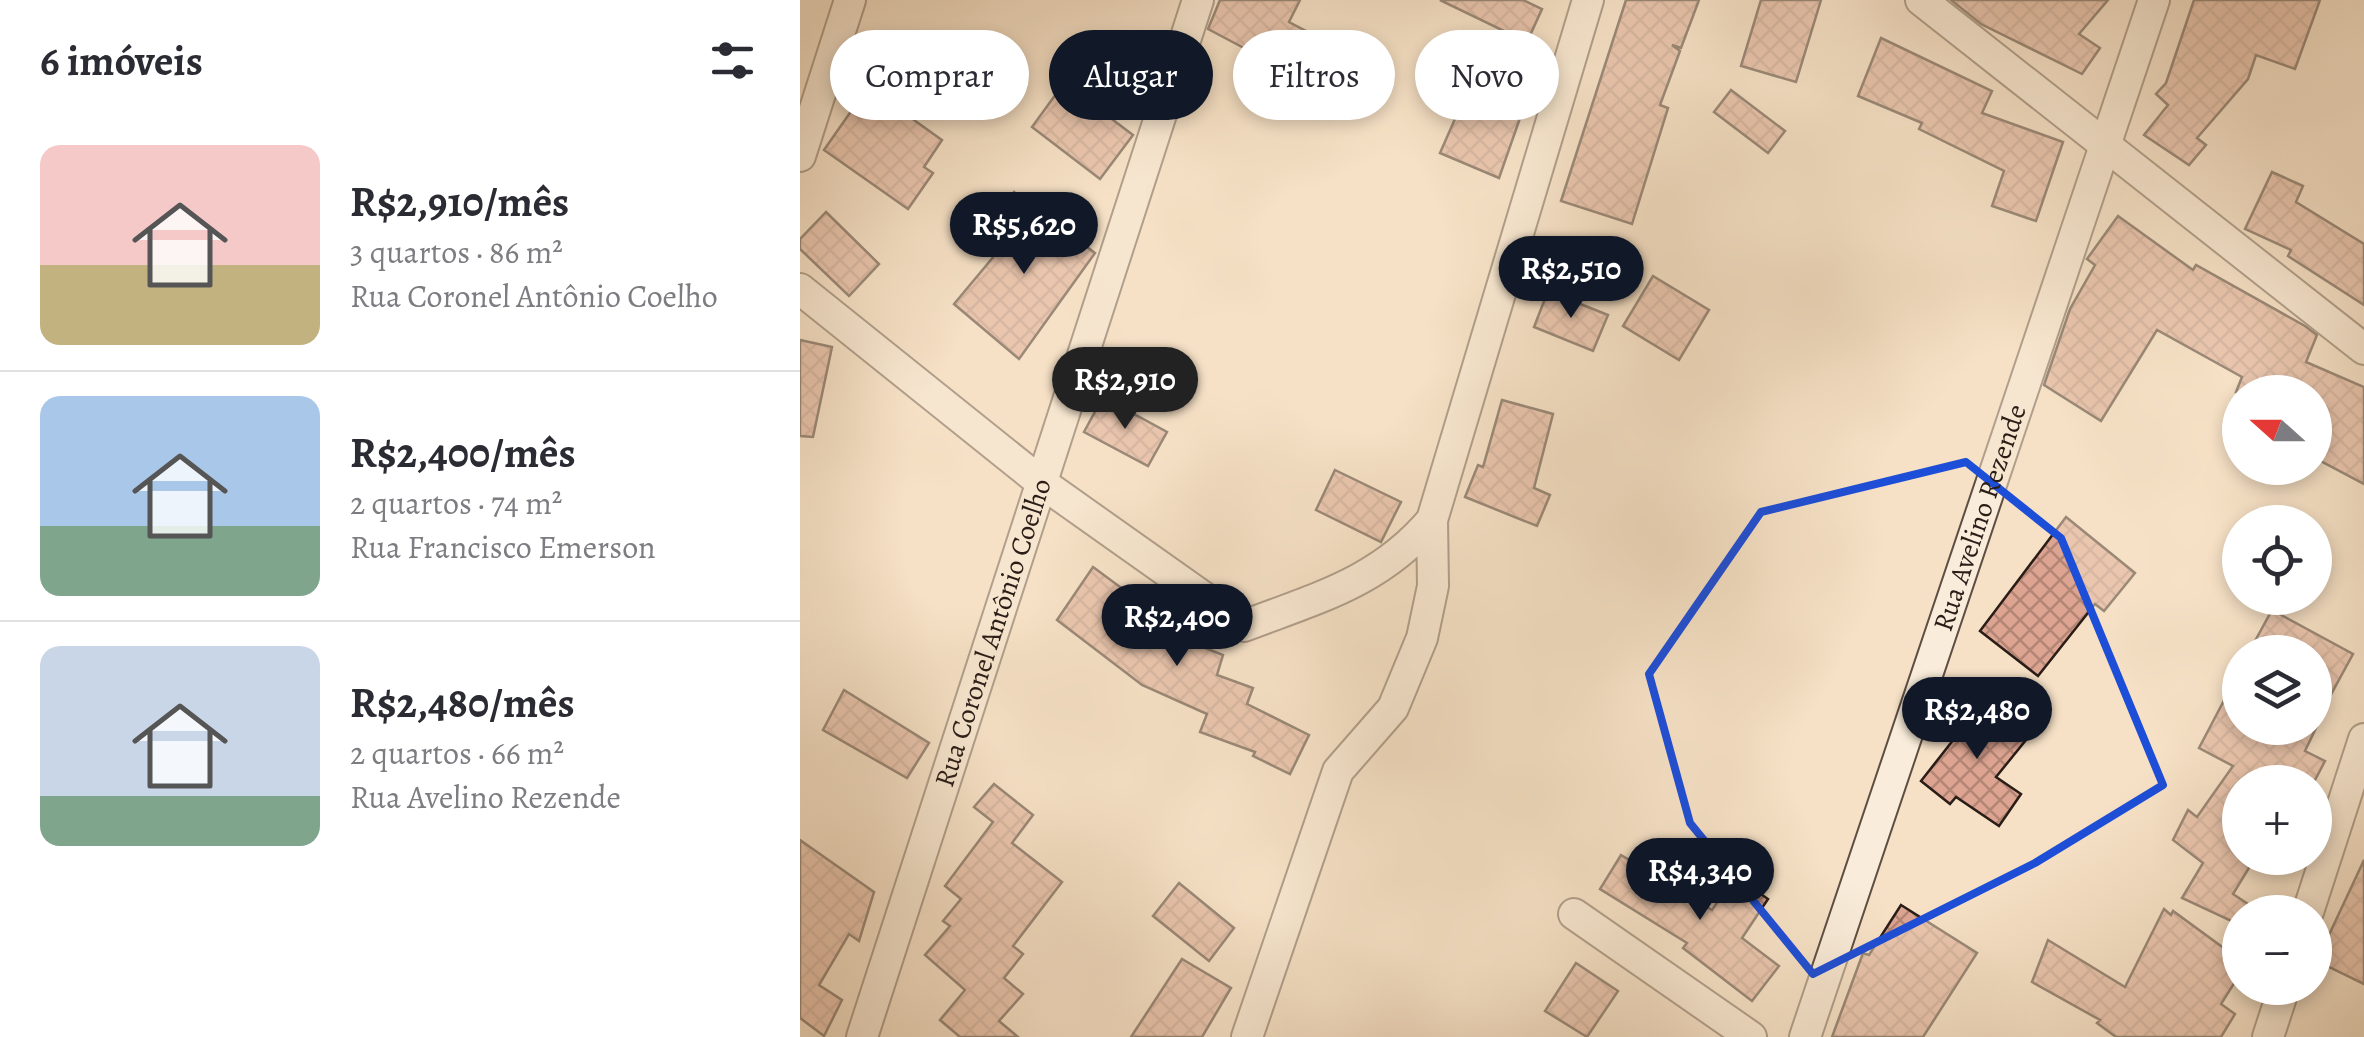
<!DOCTYPE html>
<html lang="pt">
<head>
<meta charset="utf-8">
<style>
  body { margin:0; font-family:Alegreya,serif; background:#f7f7f7; color:#2b2b33; height:100vh; display:flex; flex-direction:column; font-size:38px; white-space:nowrap }
  * { box-sizing:border-box; margin:0 }
  p { font-size:32px; color:#7c7c81 }
  .icon { flex:none; width:55px; height:55px; fill:none; stroke:currentColor; stroke-width:2; stroke-linecap:round; stroke-linejoin:round }
  .map { position:relative; flex:1; overflow:hidden }
  .sheet { display:flex; flex-direction:column; background:#fff; width:800px }
  .sheet>* { flex:none }
  .banner { position:absolute; left:30px; top:30px; width:950px; height:90px; display:flex; gap:20px }
  .needle { width:65px; rotate:291deg }
  .buttons { position:absolute; left:1422px; top:375px; display:grid; gap:20px }
  .buttons a { display:grid; place-items:center; width:110px; height:110px; border-radius:50%; background:#fff; box-shadow:0 5px 15px #0003; font-size:50px }
  .price { position:absolute; translate:-50% -85px; padding:0 22px; border-radius:35px; background:#111827; color:#fff; font-size:32px; line-height:65px; filter:drop-shadow(0 2px 5px #0008) }
  .price::after { content:''; position:absolute; left:50%; top:60px; width:30px; height:22px; margin-left:-15px; background:inherit; clip-path:polygon(0 0,100% 0,50% 100%) }
  .price.on { background:#222; color:#fff }
  ul { padding:0; list-style:none }
  li { display:flex; align-items:center; gap:30px; height:250px; padding:0 40px }
  li+li { border-top:2px solid #e1e1e2 }
  li span { display:grid; place-items:center; flex:none; width:280px; height:200px; border-radius:20px; color:#555 }
  li>.icon { margin-inline-start:auto }
  span .icon { width:120px; height:120px; fill:#fffc; stroke-width:1 }
  li b { font-size:42px }
  h2 { display:flex; justify-content:space-between; align-items:center; height:120px; padding:0 40px; font-size:42px }
  .tag { padding:0 35px; border-radius:45px; background:#fff; box-shadow:0 5px 15px #0003; font-size:35px; line-height:90px }
  .tag.on { background:#111827; color:#fff }
  main { display:flex; flex:1; min-height:0 }
  .map>svg:first-child { display:block }
</style>
</head>
<body>
<main>
<section class="sheet">
<h2>6 imóveis<svg class="icon" aria-label="filters" viewBox="0 0 24 24"><path d="M4 7h16M4 17h16"/><circle cx="9" cy="7" r="2"/><circle cx="15" cy="17" r="2"/></svg></h2>
<ul>
<li><span style="background:linear-gradient(#f6c9c9 60%,#c2b280 0)"><svg class="icon" aria-label="home" viewBox="0 0 24 24"><path d="M3 11l9-7 9 7M6 9v11h12V9"/></svg></span><div><b>R$2,910/mês</b><p>3 quartos · 86 m²</p><p>Rua Coronel Antônio Coelho</p></div></li>
<li><span style="background:linear-gradient(#a9c7e8 65%,#7fa58c 0)"><svg class="icon" aria-label="home" viewBox="0 0 24 24"><path d="M3 11l9-7 9 7M6 9v11h12V9"/></svg></span><div><b>R$2,400/mês</b><p>2 quartos · 74 m²</p><p>Rua Francisco Emerson</p></div></li>
<li><span style="background:linear-gradient(#c9d6e8 75%,#7fa58c 0)"><svg class="icon" aria-label="home" viewBox="0 0 24 24"><path d="M3 11l9-7 9 7M6 9v11h12V9"/></svg></span><div><b>R$2,480/mês</b><p>2 quartos · 66 m²</p><p>Rua Avelino Rezende</p></div></li>
</ul>
</section>
<div class="map">
<svg width="1564" height="1037" viewBox="0 0 1564 1037">
  <defs>
    <pattern id="building-cross-hatch" width="8" height="8" patternUnits="userSpaceOnUse" patternTransform="scale(2.5)"><rect width="8" height="8" fill="#dca491"/><path d="M0 0l8 8M0 8l8-8" fill="none" stroke="#b38575"/></pattern>
  </defs>
  <rect width="100%" height="100%" fill="#f6e1c6"/>
  <filter id="stains"><feTurbulence type="fractalNoise" baseFrequency=".002" numOctaves="4"/><feColorMatrix values="0 0 0 0 .2 0 0 0 0 .09 0 0 0 0 .02 0 0 0 .5 -.17"/></filter>
  <radialGradient id="worn" r=".72"><stop offset=".6" stop-color="#630" stop-opacity="0"/><stop offset="1" stop-color="#630" stop-opacity=".3"/></radialGradient>
  <g fill="url(#building-cross-hatch)" stroke="#2a1d17" stroke-width="2.5">
    <path d="M420,0H500L489,22L527,42L506,81L408,29Z"/>
    <path d="M640,0H723L742,9L727,42Z"/>
    <path d="M826,0H899L881,48L872,45L880,51L860,105L868,108L832,224L761,201Z"/>
    <path d="M961,0H1021L996,82L941,66Z"/>
    <path d="M1151,0H1308L1279,34L1300,48L1282,74L1181,24Z"/>
    <path d="M1394,0H1520L1495,69L1456,55L1448,79L1397,138L1406,145L1389,165L1344,135L1368,105L1356,94L1366,83Z"/>
    <path d="M1081,38L1192,91L1182,113L1263,142L1236,221L1192,206L1204,171L1119,129L1122,123L1058,96Z"/>
    <path d="M74,41L138,71L114,120L142,140L124,167L133,173L108,209L24,150L68,87L55,81Z"/>
    <path d="M672,80L726,101L699,178L640,153Z"/>
    <path d="M264,83L333,135L300,179L232,127Z"/>
    <path d="M931,90L985,131L968,153L914,112Z"/>
    <path d="M1472,172L1503,186L1496,202L1564,244V305L1488,256L1491,250L1445,229Z"/>
    <path d="M214,192L295,253L219,359L154,304L215,231L196,217Z"/>
    <path d="M26,212L79,264L49,296L0,249V239Z"/>
    <path d="M1318,216L1393,270L1396,265L1505,326L1517,335L1506,362L1564,387V484L1515,458V392H1436L1442,377L1357,330L1301,421L1244,385L1270,309L1295,265L1287,259Z"/>
    <path d="M853,276L909,310L879,360L823,326Z"/>
    <path d="M748,291L808,315L793,351L734,327Z"/>
    <path d="M0,340L32,347L13,437L0,436Z"/>
    <path d="M303,397L367,432L348,466L284,432Z"/>
    <path d="M702,400L753,414L734,488L750,495L737,526L665,497L678,465L683,467Z"/>
    <path d="M535,470L601,502L581,542L516,510Z"/>
    <path d="M1266,517L1335,573L1304,611L1295,604L1238,676L1180,631Z"/>
    <path d="M293,567L400,646L423,655L417,675L453,688L447,704L509,735L490,774L453,756L455,752L400,732L407,714L342,685L257,620Z"/>
    <path d="M1472,610L1553,654L1515,724V652H1449Z"/>
    <path d="M1440,670V728H1516L1505,751L1525,761L1514,782H1440V858H1455L1433,894L1460,912H1440V925L1382,898L1403,863L1373,840L1388,810L1397,817L1433,766L1399,748Z"/>
    <path d="M44,690L129,743L107,778L23,730Z"/>
    <path d="M1170,695L1226,740L1196,777L1221,794L1199,826L1156,797L1150,804L1121,781L1154,739L1143,730Z"/>
    <path d="M194,784L233,815L212,843L262,882L213,946L223,954L204,978L223,994L199,1021L218,1037H160L140,1020L165,990L125,955L150,926L143,921L161,899L145,886L193,822L174,807Z"/>
    <path d="M0,840L74,892L59,941L49,934L19,985L42,1000L24,1036L0,1018Z"/>
    <path d="M821,855L912,910L935,876L968,899L942,938L979,966L952,1001L883,948L887,943L800,889Z"/>
    <path d="M1564,860V984L1521,963V952Z"/>
    <path d="M379,883L434,928L409,961L353,916Z"/>
    <path d="M1101,905L1177,953L1123,1037H1032L1063,953L1069,955Z"/>
    <path d="M1364,909L1371,915L1373,911L1440,960V974L1421,1004L1435,1014L1421,1037H1316L1297,1023L1300,1020L1232,982L1248,940L1325,987Z"/>
    <path d="M382,959L431,988L402,1037H331Z"/>
    <path d="M776,963L818,991L787,1037L745,1011Z"/>
  </g>
  <g fill="none" stroke-linecap="round" stroke-linejoin="round">
    <defs>
      <g id="minor">
        <path d="M1121,0L1564,349"/>
        <path d="M0,156L50,0"/>
        <path d="M0,289L242,483L444,626C517,598 580,582 632,520L788,0"/>
        <path d="M1508,912L1564,739"/>
        <path d="M774,914L951,1037"/>
        <path id="s1" d="M62,1037L398,0"/>
        <path d="M447,1037L538,771L593,708L622,638L633,586L632,520"/>
        <path id="s2" d="M1005,1037L1354,0"/>
        <path d="M1468,1037L1484,988"/>
      </g>
    </defs>
    <use href="#minor" stroke="#5d4e43" stroke-width="34"/>
    <use href="#minor" stroke="#f9ecda" stroke-width="30"/>
  </g>
  <path d="M0 0H1564V1037H0ZM1166,462L1261,538L1363,785L1235,863L1013,974L890,823L849,674L961,512Z" fill="#f6e1c6" fill-opacity=".55" fill-rule="evenodd"/>
  <path fill="none" stroke="#1d4ed8" stroke-width="8" stroke-linejoin="round" d="M1166,462L1261,538L1363,785L1235,863L1013,974L890,823L849,674L961,512Z"/>
  <g text-anchor="middle" dominant-baseline="central" stroke-width="8" stroke-linejoin="round" paint-order="stroke">
    <g font-size="28" fill="#2a1d17" stroke="#f9ecda">
      <text stroke="none"><textPath href="#s2" startOffset="548">Rua Avelino Rezende</textPath></text>
      <text stroke="none"><textPath href="#s1" startOffset="425">Rua Coronel Antônio Coelho</textPath></text>
    </g>
  </g>
  <rect width="100%" height="100%" filter="url(#stains)"/>
  <rect width="100%" height="100%" fill="url(#worn)"/>
</svg>
<div class="buttons">
<a><svg class="needle" viewBox="-14 -14 28 28"><path d="M0-13l5 13h-10z" fill="#e53935"/><path d="M0 13l5-13h-10z" fill="#7c7c81"/></svg></a>
<a><svg class="icon" aria-label="locate" viewBox="0 0 24 24"><circle cx="12" cy="12" r="6"/><path d="M12 2v4M12 18v4M2 12h4M18 12h4"/></svg></a>
<a><svg class="icon" aria-label="layers" viewBox="0 0 24 24"><path d="M12 4l9 5-9 5-9-5zM3 14l9 5 9-5"/></svg></a>
<a>+</a>
<a>−</a>
</div>
<b class="price" style="left:224px;top:277px">R$5,620</b>
<b class="price" style="left:771px;top:321px">R$2,510</b>
<b class="price on" style="left:325px;top:432px">R$2,910</b>
<b class="price" style="left:377px;top:669px">R$2,400</b>
<b class="price" style="left:1177px;top:762px">R$2,480</b>
<b class="price" style="left:900px;top:923px">R$4,340</b>
<div class="banner">
<a class="tag">Comprar</a>
<a class="tag on">Alugar</a>
<a class="tag">Filtros</a>
<a class="tag">Novo</a>
</div>
</div>
</main>
</body>
</html>
